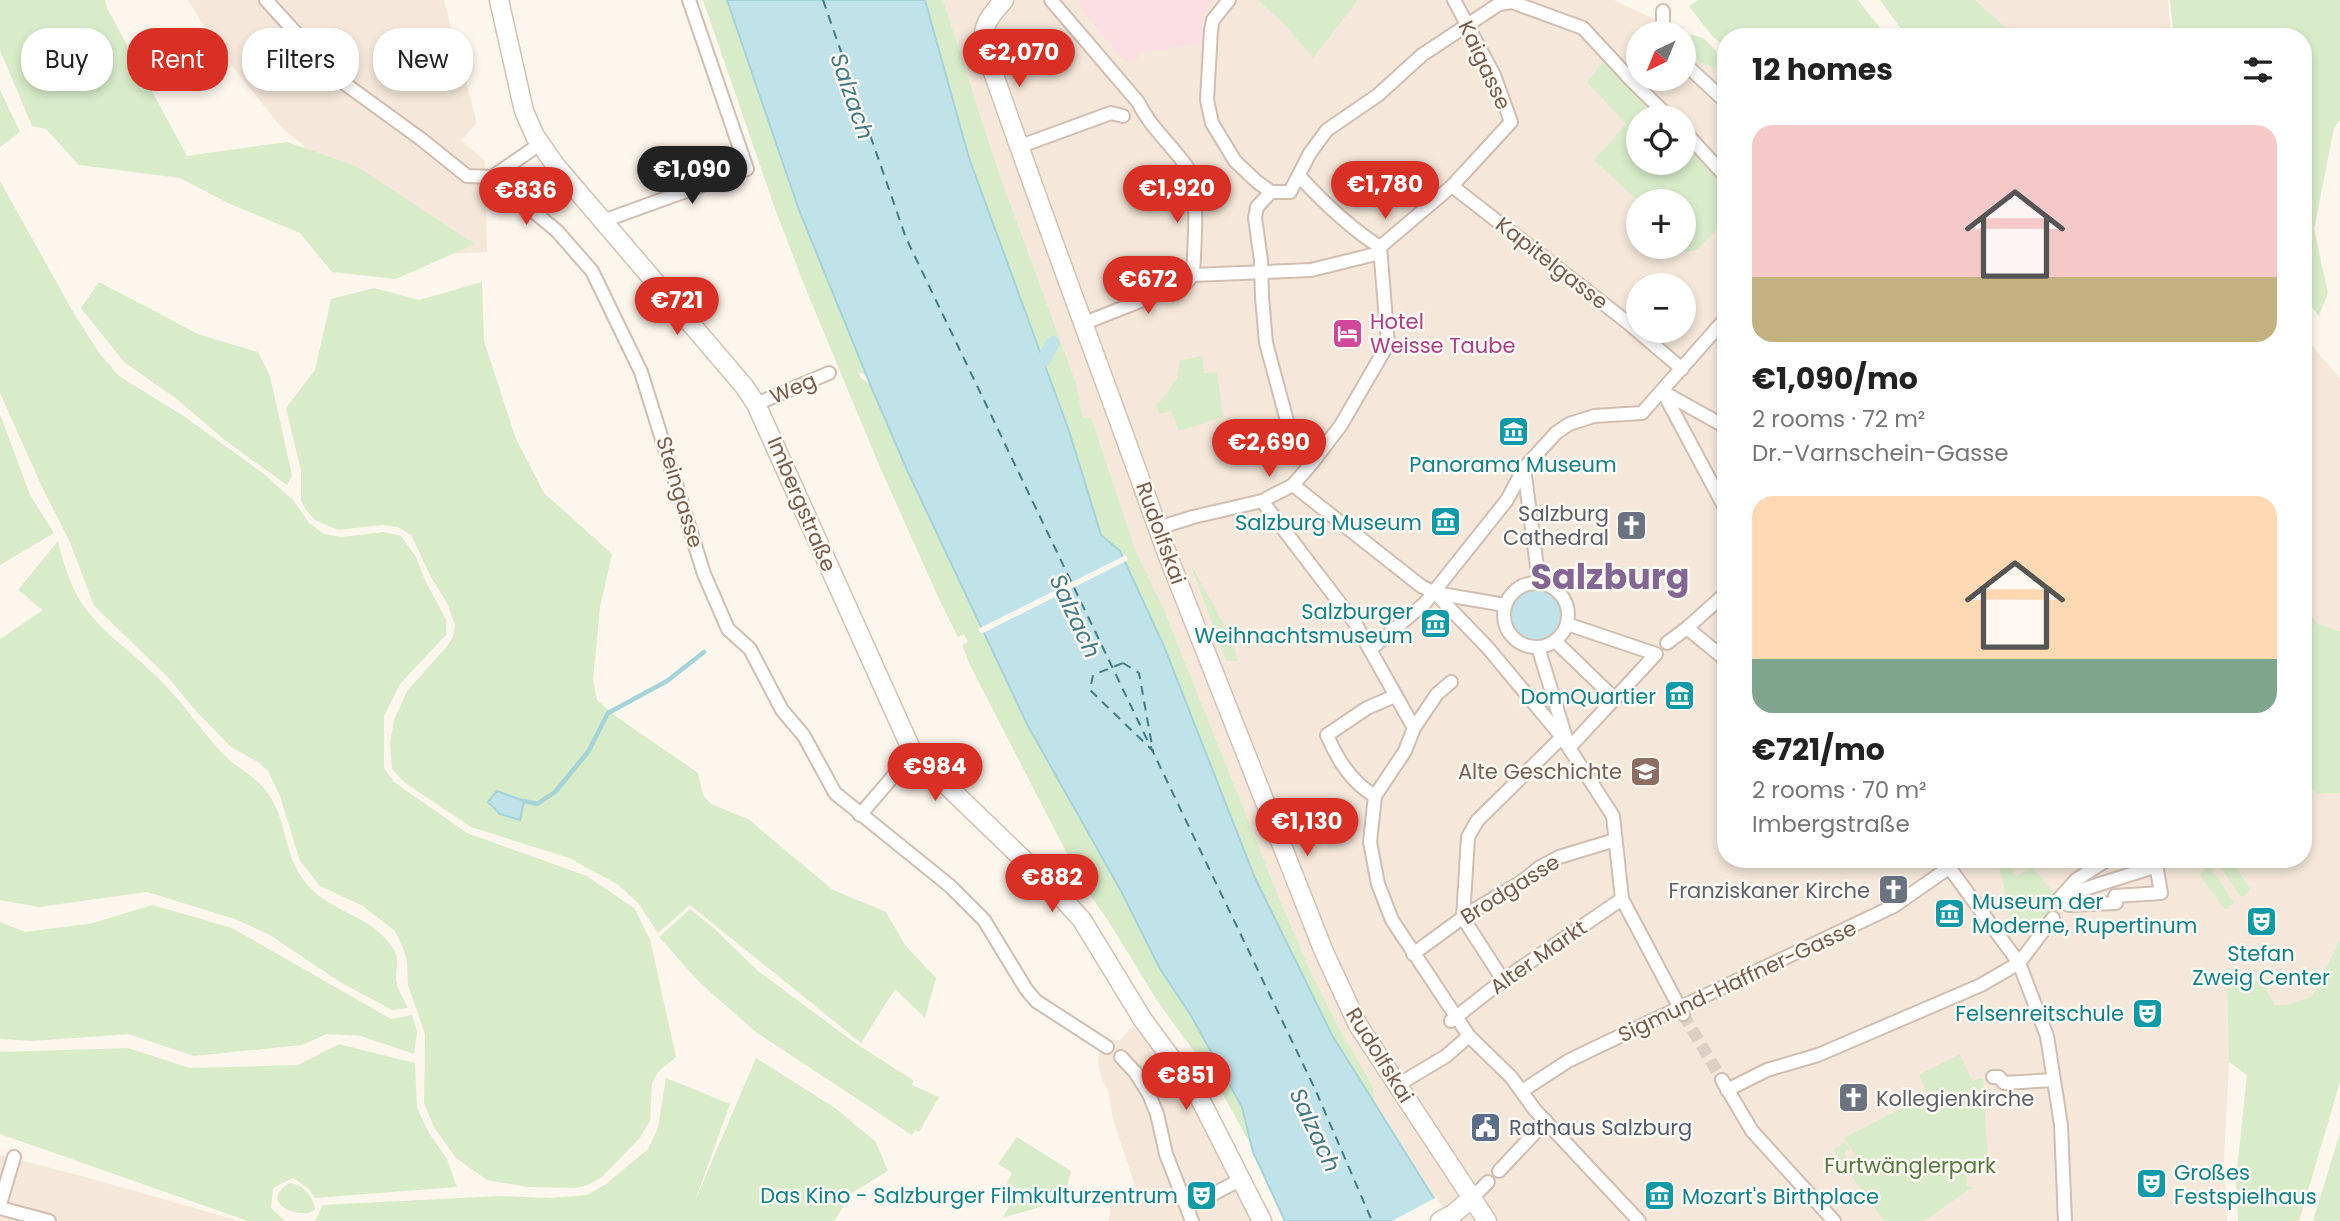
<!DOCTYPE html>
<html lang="en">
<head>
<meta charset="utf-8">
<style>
  body { margin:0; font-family:Poppins,sans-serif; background:#f2f2f2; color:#222; height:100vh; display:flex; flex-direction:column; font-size:26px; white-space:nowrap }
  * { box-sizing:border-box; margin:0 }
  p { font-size:23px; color:#767676 }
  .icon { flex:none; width:38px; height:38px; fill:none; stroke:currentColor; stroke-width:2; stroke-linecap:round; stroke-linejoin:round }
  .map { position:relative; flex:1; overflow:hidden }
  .details { position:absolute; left:1717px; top:28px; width:595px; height:840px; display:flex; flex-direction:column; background:#fff; border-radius:28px; box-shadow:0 4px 10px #0003 }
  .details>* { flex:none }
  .guide { position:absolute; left:21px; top:28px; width:665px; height:63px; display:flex; gap:14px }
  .needle { width:46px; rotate:223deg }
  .tools { position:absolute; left:1626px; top:21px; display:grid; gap:14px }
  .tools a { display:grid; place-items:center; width:70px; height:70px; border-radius:50%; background:#fff; box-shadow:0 4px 10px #0003; font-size:35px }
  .price { position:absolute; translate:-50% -60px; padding:0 16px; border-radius:24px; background:#d93025; color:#fff; font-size:23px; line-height:46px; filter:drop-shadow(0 2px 4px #0008) }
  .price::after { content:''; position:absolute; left:50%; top:42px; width:21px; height:16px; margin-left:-10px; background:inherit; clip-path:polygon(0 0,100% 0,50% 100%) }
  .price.current { background:#222; color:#fff }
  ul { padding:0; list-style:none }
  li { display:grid; align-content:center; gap:14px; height:371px; padding:0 35px }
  li span { display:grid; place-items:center; height:217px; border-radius:21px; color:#555 }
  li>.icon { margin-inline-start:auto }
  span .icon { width:126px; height:126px; fill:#fffc; stroke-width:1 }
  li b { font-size:30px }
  h2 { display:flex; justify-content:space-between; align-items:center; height:84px; padding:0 35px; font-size:30px }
  .pill { padding:0 24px; border-radius:28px; background:#fff; box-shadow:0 4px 10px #0003; font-size:24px; line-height:63px }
  .pill.current { background:#d93025; color:#fff }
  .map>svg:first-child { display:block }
</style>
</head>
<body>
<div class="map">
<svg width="2340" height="1221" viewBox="0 0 2340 1221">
  <rect width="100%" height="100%" fill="#fdf6ec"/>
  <g fill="#f5e8da" fill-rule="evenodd">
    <path d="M188,0H444L477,123L461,140L485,161L487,252L444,254L324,179L303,145L282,128L216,46Z"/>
    <path d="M943,0H1614L1652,18L1683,27L1698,62L1725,71L1726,859H2303V779L2317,794L2340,793V940L2312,996L2290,1004L2275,1005L2227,988L2229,1062L2224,1160L2227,1221H1448L1379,1110L1374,1101L1373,1086L1343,1035L1314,979L1282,905L1165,612L1135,550L1091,417L1083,418L1076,383L998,170ZM1638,33H1684V79H1638ZM1638,117H1684V163H1638ZM1638,201H1684V247H1638ZM1638,285H1684V331H1638Z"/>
    <path d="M1975,0H2168L2171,37H2007V30Z"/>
    <path d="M2303,331L2317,352L2340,378V631L2318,624L2303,603Z"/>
    <path d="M1133,1026L1177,1077L1237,1186L1251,1221H1109L1111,1196L1139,1198L1113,1119L1108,1090L1102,1079L1098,1062L1099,1054L1111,1039L1119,1041Z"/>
    <path d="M0,1155L82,1176L240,1221H0Z"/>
  </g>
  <path fill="#fbdfe3" d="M1078,0H1216L1202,16L1205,43L1138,53L1139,60L1126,62L1085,14Z"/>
  <g fill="#d8ecc9">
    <path d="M0,0H105L107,8L187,156L287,142L356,166L475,244L396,279L332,272L300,233L230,204L180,178L79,165L46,129L32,126L0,50Z"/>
    <path d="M703,0H727L799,210L867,376L859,372L861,378L870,384L1028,726L1121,891L1159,967L1190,1014L1242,1107L1252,1147L1215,1080L1158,1002L1109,922L1082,883L970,665L962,645L968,642L964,634L958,637L939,599L879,465L805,287L774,206Z"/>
    <path d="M925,0H943L998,170L1076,383L1083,418L1091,417L1135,549L1165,612L1282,905L1314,979L1343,1035L1373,1086L1374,1101L1332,1035L1255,878L1163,644L1120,551L1101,536L1069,431L969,158Z"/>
    <path d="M1258,0H1358L1313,58L1284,24Z"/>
    <path d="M1699,0H1858L1887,37H1726L1725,47L1712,36L1689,6Z"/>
    <path d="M1880,0H1975L2008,30L2007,37H1907Z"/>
    <path d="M2170,0H2340V120L2334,128L2314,229L2328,293L2319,316L2303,296V37H2174Z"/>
    <path d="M1690,34L1703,38L1725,59V71L1698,62Z"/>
    <path d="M1607,57L1661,117H1638V163H1684V139L1725,181V221L1697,250L1684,252L1682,247L1684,201H1638L1594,160L1626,124L1587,82Z"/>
    <path d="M0,90L20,132L0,147Z"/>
    <path d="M0,181L72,310L99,353L119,376L185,417L263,473L294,501L309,523L324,534L341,537L384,532L401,536L416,557L424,578L446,620V635L400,684L384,716V768L394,782L467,833L587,876L634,908L650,939L676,1057L658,1072L652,1083L650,1121L639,1139L603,1176L588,1185L575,1188L528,1187L487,1180L456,1158L434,1127L424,1103L425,1034L408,985L407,962L403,948L395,931L363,906L320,886L300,861L280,796L268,771L258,762L231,747L195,710L167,676L94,606L70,542L43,489L0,393Z"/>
    <path d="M99,282L198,334L258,352L270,376L292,475L287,485L226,441L178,400L124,362L81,308Z"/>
    <path d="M482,282L484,341L516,439L544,493L612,554L600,607L593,680L597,700L614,715L698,773L703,795L711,804L748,819L833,890L886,912L905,945L936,978L925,1018L895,989L861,1043L690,905L658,933L638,903L617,884L569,858L471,827L405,783L392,769L390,743L394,720L407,691L448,645L453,637L455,625L448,605L431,577L411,535L398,527L382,525L338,530L315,520L306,510L301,500V471L286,408L315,370L331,299L374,288L419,300Z"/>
    <path d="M1202,356L1204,373L1217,372L1223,417L1179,431L1171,411L1159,414L1156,404L1160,402L1177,378L1180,360Z"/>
    <path d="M0,414L30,495L54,533L0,565Z"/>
    <path d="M58,541C64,566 72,593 89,613C110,639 140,658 163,683C184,704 201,730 221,752C233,765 250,773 262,786C287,812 282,849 302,878C326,913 369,912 393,948C400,959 396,967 396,979C397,988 404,1000 408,1008L392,1010L340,982L268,934L235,919L147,892L39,907L0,900V639L43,610L18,590Z"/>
    <path d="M1190,563L1232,639L1238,661H1226Z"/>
    <path d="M2303,603L2318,624L2340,631V793L2317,794L2303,779Z"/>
    <path d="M1998,859H2004L2017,876L2032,867L2059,899L2031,931L2027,928L2014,937Z"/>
    <path d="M2219,859H2230L2250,889L2245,896H2240L2218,862Z"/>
    <path d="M2206,867L2211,868L2234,902L2228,909H2224L2200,875Z"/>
    <path d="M152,905L232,928L391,1019L412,1015L417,1032L414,1054L361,1036L327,1034L302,1045L194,1056L128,1034L34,1041L0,1039V922L25,932L93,923Z"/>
    <path d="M690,909L716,930L758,971L858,1045L913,1080L912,1085L939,1097L919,1132L915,1130L912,1135L757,1033L700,983L659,937Z"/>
    <path d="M2340,940V1082L2299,1221H2238L2236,1179L2247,1075L2229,1062L2227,987L2261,979L2275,1005L2290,1004L2312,996Z"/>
    <path d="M339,1044L415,1063L417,1108L429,1133L447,1159L457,1187L315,1198L309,1189L293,1178L273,1188L271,1208L285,1221H248L0,1134V1052L128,1048L190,1068L298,1065Z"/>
    <path d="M1960,1054L1972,1081L1983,1078L1988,1163L1966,1165L1967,1186L1973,1187L1924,1221H1884L1833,1150L1845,1142L1850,1149L1844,1153L1848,1159L1856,1155L1844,1138L1928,1095L1919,1075Z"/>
    <path d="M756,1058L835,1108L876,1142L888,1171L852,1193L834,1221H315L323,1205L498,1196L552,1198L587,1195L606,1184L648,1149L658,1128L666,1078L730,1104L695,1201Z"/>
    <path d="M2340,1133V1221H2313Z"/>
    <path d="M1017,1137L1071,1171L1064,1200L1002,1218L1020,1190L1007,1183L1012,1173L998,1164Z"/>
    <path d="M290,1183C304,1185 312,1196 315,1209C306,1221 254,1205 290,1183Z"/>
  </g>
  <g fill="#bfe3e8" stroke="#a5d3da" stroke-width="2">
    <path d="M727,0H925L969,158L1069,431L1101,535L1120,551L1163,644L1255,878L1332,1035L1448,1221H1285L1253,1152L1242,1107L1190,1014L1159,967L1121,891L1028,726L907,470L870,384L799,210Z"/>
    <circle cx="1537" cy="616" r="27"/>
    <path d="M497,791L524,801L520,820L500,814L488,802Z"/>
  </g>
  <g fill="#fdf6ec">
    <path d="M1126,555L1128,560L981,634L978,629Z"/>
    <path d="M1437,1197L1451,1221H1392Z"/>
  </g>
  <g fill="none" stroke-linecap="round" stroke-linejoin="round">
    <path stroke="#a5d3da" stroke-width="4.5" d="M524,801L537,804L555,792L588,752L608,713L667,681L704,652"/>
    <path stroke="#bfe3e8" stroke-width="14" d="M1043,361L1053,343"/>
    <g stroke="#437c86" stroke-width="2" stroke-dasharray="9 7" stroke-linecap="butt">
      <path d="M823,0L906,238L1315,1089L1372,1221"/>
      <path d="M1123,663L1139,673L1153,751L1090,690L1093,675Z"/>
    </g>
    <path stroke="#dcd0c4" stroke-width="12" stroke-dasharray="12 6" stroke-linecap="butt" d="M1683,1014L1722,1080"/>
    <defs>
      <g id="street">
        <path d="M266,0L337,78L421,139L467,176L492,177L540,144"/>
        <path d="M1051,0L1138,102C1150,127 1171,144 1187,167C1200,186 1194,250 1193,275"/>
        <path d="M1229,0L1213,20L1211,30L1207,100L1212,123L1235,161L1256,181L1271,192H1290L1310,153L1327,130L1378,95L1422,55L1499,4L1512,2L1583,28L1633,82L1669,117"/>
        <path d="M1663,11V26L1666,33"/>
        <path d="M1684,63L1726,102"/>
        <path d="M1684,131L1726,177"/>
        <path d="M1018,147L1111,113L1123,116"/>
        <path d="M1299,176C1323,202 1350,228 1380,247"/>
        <path d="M492,177L557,231L592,271L641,372L704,574L728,629L750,649L782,710L804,736L835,793L950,886L984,920L1026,989L1036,1001L1107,1047"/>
        <path d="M1452,186L1627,322L1682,369"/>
        <path d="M1271,192L1257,207L1255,218L1261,260L1262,297L1266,343L1289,428L1297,446L1312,463"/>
        <path d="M603,221L747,169L689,0"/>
        <path d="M1193,275L1311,270L1380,253"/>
        <path d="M1082,324L1186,283L1193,275"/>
        <path d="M1663,392L1726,510"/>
        <path d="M1663,392L1726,427"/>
        <path d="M756,404L829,373"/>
        <path d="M1524,468L1539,582"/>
        <path d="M1293,485L1421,586L1435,593L1505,605"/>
        <path d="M1262,501L1355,623L1414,728L1405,751L1375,796L1370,842L1378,884L1392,920L1469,1036L1511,1077L1535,1110L1639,1221"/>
        <path d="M1158,528L1193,517L1262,501L1293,485L1312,463L1341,425L1388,344L1380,247L1452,186L1511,122L1494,75L1454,0"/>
        <circle cx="1536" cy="615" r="32"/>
        <path d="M1435,593L1488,648L1562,737L1613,816L1622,899L1683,1014"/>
        <path d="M1567,624L1656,654L1569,748"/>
        <path d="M1687,628L1726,593"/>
        <path d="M1555,641L1614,698"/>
        <path d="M1667,643L1687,628L1726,660"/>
        <path d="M1538,647L1566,738"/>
        <path d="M1370,650L1425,603L1507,500L1524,468L1556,433L1569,424L1594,416L1642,413L1726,318"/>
        <path d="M1414,728L1437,694L1451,682"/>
        <path d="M1375,796C1352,783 1337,759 1327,735L1367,708L1395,696"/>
        <path d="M860,815L913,753"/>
        <path d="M1943,859L2019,963L2047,1036L2061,1125L2065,1221"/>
        <path d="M2108,859L2076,880L2059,899L2069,905L2116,903L2115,896L2161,893L2155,859"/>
        <path d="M2067,903L2078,891L2157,866"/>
        <path d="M1413,954L1469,913L1520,883L1540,867L1559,857L1615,840"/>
        <path d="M1503,980L1463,918L1468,837L1477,821L1562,737"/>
        <path d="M1451,1021L1503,980L1622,899"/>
        <path d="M1121,1057L1135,1072L1149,1094L1157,1114L1166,1154L1192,1221"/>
        <path d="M1993,1077H1999L2004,1083L2054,1080"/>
        <path d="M1406,1080L1446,1056L1469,1036"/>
        <path d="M1722,1080L1752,1131L1834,1221"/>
        <path d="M1727,1090L1767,1070L1818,1055L1981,985L2019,963L2053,918"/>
        <path d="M1522,1091L1568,1061L1599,1046L1894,906L1950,867"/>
        <path d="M1499,1171L1546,1121"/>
        <path d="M1471,1199L1488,1182"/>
        <path d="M0,1204L14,1157"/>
        <path d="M1188,1207L1242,1179"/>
        <path d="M0,1208L49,1221"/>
      </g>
      <g id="secondary">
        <path d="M499,0L524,111L535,136L556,166L744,386L756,404L913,753L1056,891L1082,920L1143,1020L1197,1093L1262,1221"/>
        <path d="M1004,0C991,15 981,25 984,46C1042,215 1106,383 1166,551L1324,952L1358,1025L1487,1221"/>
        <path d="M1440,1221L1453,1214L1471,1199"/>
      </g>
    </defs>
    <use href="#street" stroke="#d1beb0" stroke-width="16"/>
    <use href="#secondary" stroke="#d6c0b0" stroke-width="21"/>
    <use href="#street" stroke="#fff" stroke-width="12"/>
    <use href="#secondary" stroke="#fff" stroke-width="18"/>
  </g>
  <defs>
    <symbol id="hotel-square" viewBox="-11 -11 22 22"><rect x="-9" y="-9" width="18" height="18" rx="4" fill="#d1479c" stroke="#fffaf3"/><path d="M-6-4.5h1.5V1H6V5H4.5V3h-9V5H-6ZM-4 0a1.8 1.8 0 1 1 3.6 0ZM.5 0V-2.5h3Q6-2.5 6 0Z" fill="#fff"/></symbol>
    <symbol id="museum-square" viewBox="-11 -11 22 22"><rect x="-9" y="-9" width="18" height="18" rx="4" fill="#0f9aa8" stroke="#fffaf3"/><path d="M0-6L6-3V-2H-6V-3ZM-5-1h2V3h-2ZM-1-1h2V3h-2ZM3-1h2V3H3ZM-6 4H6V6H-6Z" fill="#fff"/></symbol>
    <symbol id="church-square" viewBox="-11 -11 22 22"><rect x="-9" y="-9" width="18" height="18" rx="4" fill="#6b7280" stroke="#fffaf3"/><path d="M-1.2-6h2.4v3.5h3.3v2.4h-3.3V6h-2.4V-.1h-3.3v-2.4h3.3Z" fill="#fff"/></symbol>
    <symbol id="university-square" viewBox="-11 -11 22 22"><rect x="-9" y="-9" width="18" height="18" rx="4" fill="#8d6e63" stroke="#fffaf3"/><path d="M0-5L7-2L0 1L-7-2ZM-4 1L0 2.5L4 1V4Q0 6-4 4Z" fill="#fff"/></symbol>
    <symbol id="theatre-square" viewBox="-11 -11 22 22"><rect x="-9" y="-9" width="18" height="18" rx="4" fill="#0f9aa8" stroke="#fffaf3"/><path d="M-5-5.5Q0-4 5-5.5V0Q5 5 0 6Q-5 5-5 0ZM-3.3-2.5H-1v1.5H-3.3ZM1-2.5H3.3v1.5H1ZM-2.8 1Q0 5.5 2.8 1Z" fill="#fff"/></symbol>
    <symbol id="civic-square" viewBox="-11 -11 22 22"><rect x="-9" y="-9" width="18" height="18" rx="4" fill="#5c6f8a" stroke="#fffaf3"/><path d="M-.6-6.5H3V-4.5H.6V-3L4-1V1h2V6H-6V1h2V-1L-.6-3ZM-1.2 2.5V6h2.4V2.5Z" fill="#fff"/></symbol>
  </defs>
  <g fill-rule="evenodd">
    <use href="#hotel-square" x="1330" y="316" width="35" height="35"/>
    <use href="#museum-square" x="1496" y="414" width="35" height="35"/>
    <use href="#museum-square" x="1428" y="504" width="35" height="35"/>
    <use href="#church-square" x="1614" y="508" width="35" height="35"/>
    <use href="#museum-square" x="1418" y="606" width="35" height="35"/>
    <use href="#museum-square" x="1662" y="678" width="35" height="35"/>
    <use href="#university-square" x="1628" y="754" width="35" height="35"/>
    <use href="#church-square" x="1876" y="872" width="35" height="35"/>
    <use href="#museum-square" x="1932" y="896" width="35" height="35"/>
    <use href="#theatre-square" x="2244" y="904" width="35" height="35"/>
    <use href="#theatre-square" x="2130" y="996" width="35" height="35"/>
    <use href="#church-square" x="1836" y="1080" width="35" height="35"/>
    <use href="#civic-square" x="1468" y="1110" width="35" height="35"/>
    <use href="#theatre-square" x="2134" y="1166" width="35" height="35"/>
    <use href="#theatre-square" x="1184" y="1178" width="35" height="35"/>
    <use href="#museum-square" x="1642" y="1178" width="35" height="35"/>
  </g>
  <g text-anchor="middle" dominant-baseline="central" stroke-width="5" stroke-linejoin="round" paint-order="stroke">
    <g font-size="21" fill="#7a5c4d" stroke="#fffaf3">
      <text transform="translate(1485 65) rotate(65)">Kaigasse</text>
      <text transform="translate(1552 263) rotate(38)">Kapitelgasse</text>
      <text transform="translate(793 388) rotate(-23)">Weg</text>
      <text transform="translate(680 492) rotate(73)">Steingasse</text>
      <text transform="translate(802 504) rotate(67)">Imbergstraße</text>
      <text transform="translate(1161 533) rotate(70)">Rudolfskai</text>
      <text transform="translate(1510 889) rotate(-32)">Brodgasse</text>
      <text transform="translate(1538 957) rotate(-35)">Alter Markt</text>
      <text transform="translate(1737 981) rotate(-25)">Sigmund-Haffner-Gasse</text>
      <text transform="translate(1380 1055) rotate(58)">Rudolfskai</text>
    </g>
    <g font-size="21" fill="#b23c85" stroke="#fffaf3" text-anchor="start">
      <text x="1370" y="321">Hotel<tspan x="1370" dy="24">Weisse Taube</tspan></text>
    </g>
    <g font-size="21" fill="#0d838f" stroke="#fffaf3" text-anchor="end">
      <text x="1513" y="464" text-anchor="middle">Panorama Museum</text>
      <text x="1422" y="522">Salzburg Museum</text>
      <text x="1413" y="611">Salzburger<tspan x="1413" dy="24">Weihnachtsmuseum</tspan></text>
      <text x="1656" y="696">DomQuartier</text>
      <text x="1972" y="901" text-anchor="start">Museum der<tspan x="1972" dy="24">Moderne, Rupertinum</tspan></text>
      <text x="2261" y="953" text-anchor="middle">Stefan<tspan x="2261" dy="24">Zweig Center</tspan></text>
      <text x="2124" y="1013">Felsenreitschule</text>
      <text x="2174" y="1172" text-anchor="start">Großes<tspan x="2174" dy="24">Festspielhaus</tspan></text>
      <text x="1178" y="1195">Das Kino - Salzburger Filmkulturzentrum</text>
      <text x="1682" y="1196" text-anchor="start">Mozart's Birthplace</text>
    </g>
    <g font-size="21" fill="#5b616d" stroke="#fffaf3" text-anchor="end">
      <text x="1609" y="513">Salzburg<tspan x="1609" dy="24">Cathedral</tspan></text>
      <text x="1870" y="890">Franziskaner Kirche</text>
      <text x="1876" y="1098" text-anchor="start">Kollegienkirche</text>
    </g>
    <g font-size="21" fill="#785e54" stroke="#fffaf3" text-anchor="end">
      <text x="1622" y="771">Alte Geschichte</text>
    </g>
    <g font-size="21" fill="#4e5e75" stroke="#fffaf3" text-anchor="start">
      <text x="1509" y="1127">Rathaus Salzburg</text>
    </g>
    <g font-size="21" fill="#537a41" stroke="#fffaf3">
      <text x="1910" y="1165">Furtwänglerpark</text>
    </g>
    <g font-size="23" font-style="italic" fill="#437c86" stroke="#fffaf3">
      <text transform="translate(852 96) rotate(71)">Salzach</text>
      <text transform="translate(1075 616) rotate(65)">Salzach</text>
      <text transform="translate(1315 1130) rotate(65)">Salzach</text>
    </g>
    <g font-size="35" font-weight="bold" fill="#846695" stroke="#fffaf3">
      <text x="1610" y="576">Salzburg</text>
    </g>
  </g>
</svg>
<div class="tools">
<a><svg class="needle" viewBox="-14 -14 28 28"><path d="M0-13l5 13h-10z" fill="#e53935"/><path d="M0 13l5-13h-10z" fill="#767676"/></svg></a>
<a><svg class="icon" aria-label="locate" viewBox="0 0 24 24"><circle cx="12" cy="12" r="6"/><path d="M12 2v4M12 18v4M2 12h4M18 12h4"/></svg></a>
<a>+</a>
<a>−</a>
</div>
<b class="price" style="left:1019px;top:89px">€2,070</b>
<b class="price current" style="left:692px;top:206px">€1,090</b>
<b class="price" style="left:1385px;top:221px">€1,780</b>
<b class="price" style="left:1177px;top:225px">€1,920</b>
<b class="price" style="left:526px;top:227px">€836</b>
<b class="price" style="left:1148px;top:316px">€672</b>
<b class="price" style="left:677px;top:337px">€721</b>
<b class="price" style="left:1269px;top:479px">€2,690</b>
<b class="price" style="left:935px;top:803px">€984</b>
<b class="price" style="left:1307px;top:858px">€1,130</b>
<b class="price" style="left:1052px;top:914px">€882</b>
<b class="price" style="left:1186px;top:1112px">€851</b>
<div class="guide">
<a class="pill">Buy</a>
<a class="pill current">Rent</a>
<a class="pill">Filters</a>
<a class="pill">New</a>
</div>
<section class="details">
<h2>12 homes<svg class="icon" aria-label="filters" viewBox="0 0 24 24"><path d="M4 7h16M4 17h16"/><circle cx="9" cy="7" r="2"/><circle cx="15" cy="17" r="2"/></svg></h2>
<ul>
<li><span style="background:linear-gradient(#f6c9c9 70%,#c2b280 0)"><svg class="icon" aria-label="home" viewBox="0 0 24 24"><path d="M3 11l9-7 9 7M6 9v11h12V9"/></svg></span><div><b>€1,090/mo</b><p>2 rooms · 72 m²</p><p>Dr.-Varnschein-Gasse</p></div></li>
<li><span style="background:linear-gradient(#ffd9b3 75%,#7fa58c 0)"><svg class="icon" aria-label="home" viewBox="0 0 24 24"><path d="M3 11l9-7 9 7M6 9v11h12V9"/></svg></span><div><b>€721/mo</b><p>2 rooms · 70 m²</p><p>Imbergstraße</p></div></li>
</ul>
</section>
</div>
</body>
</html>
